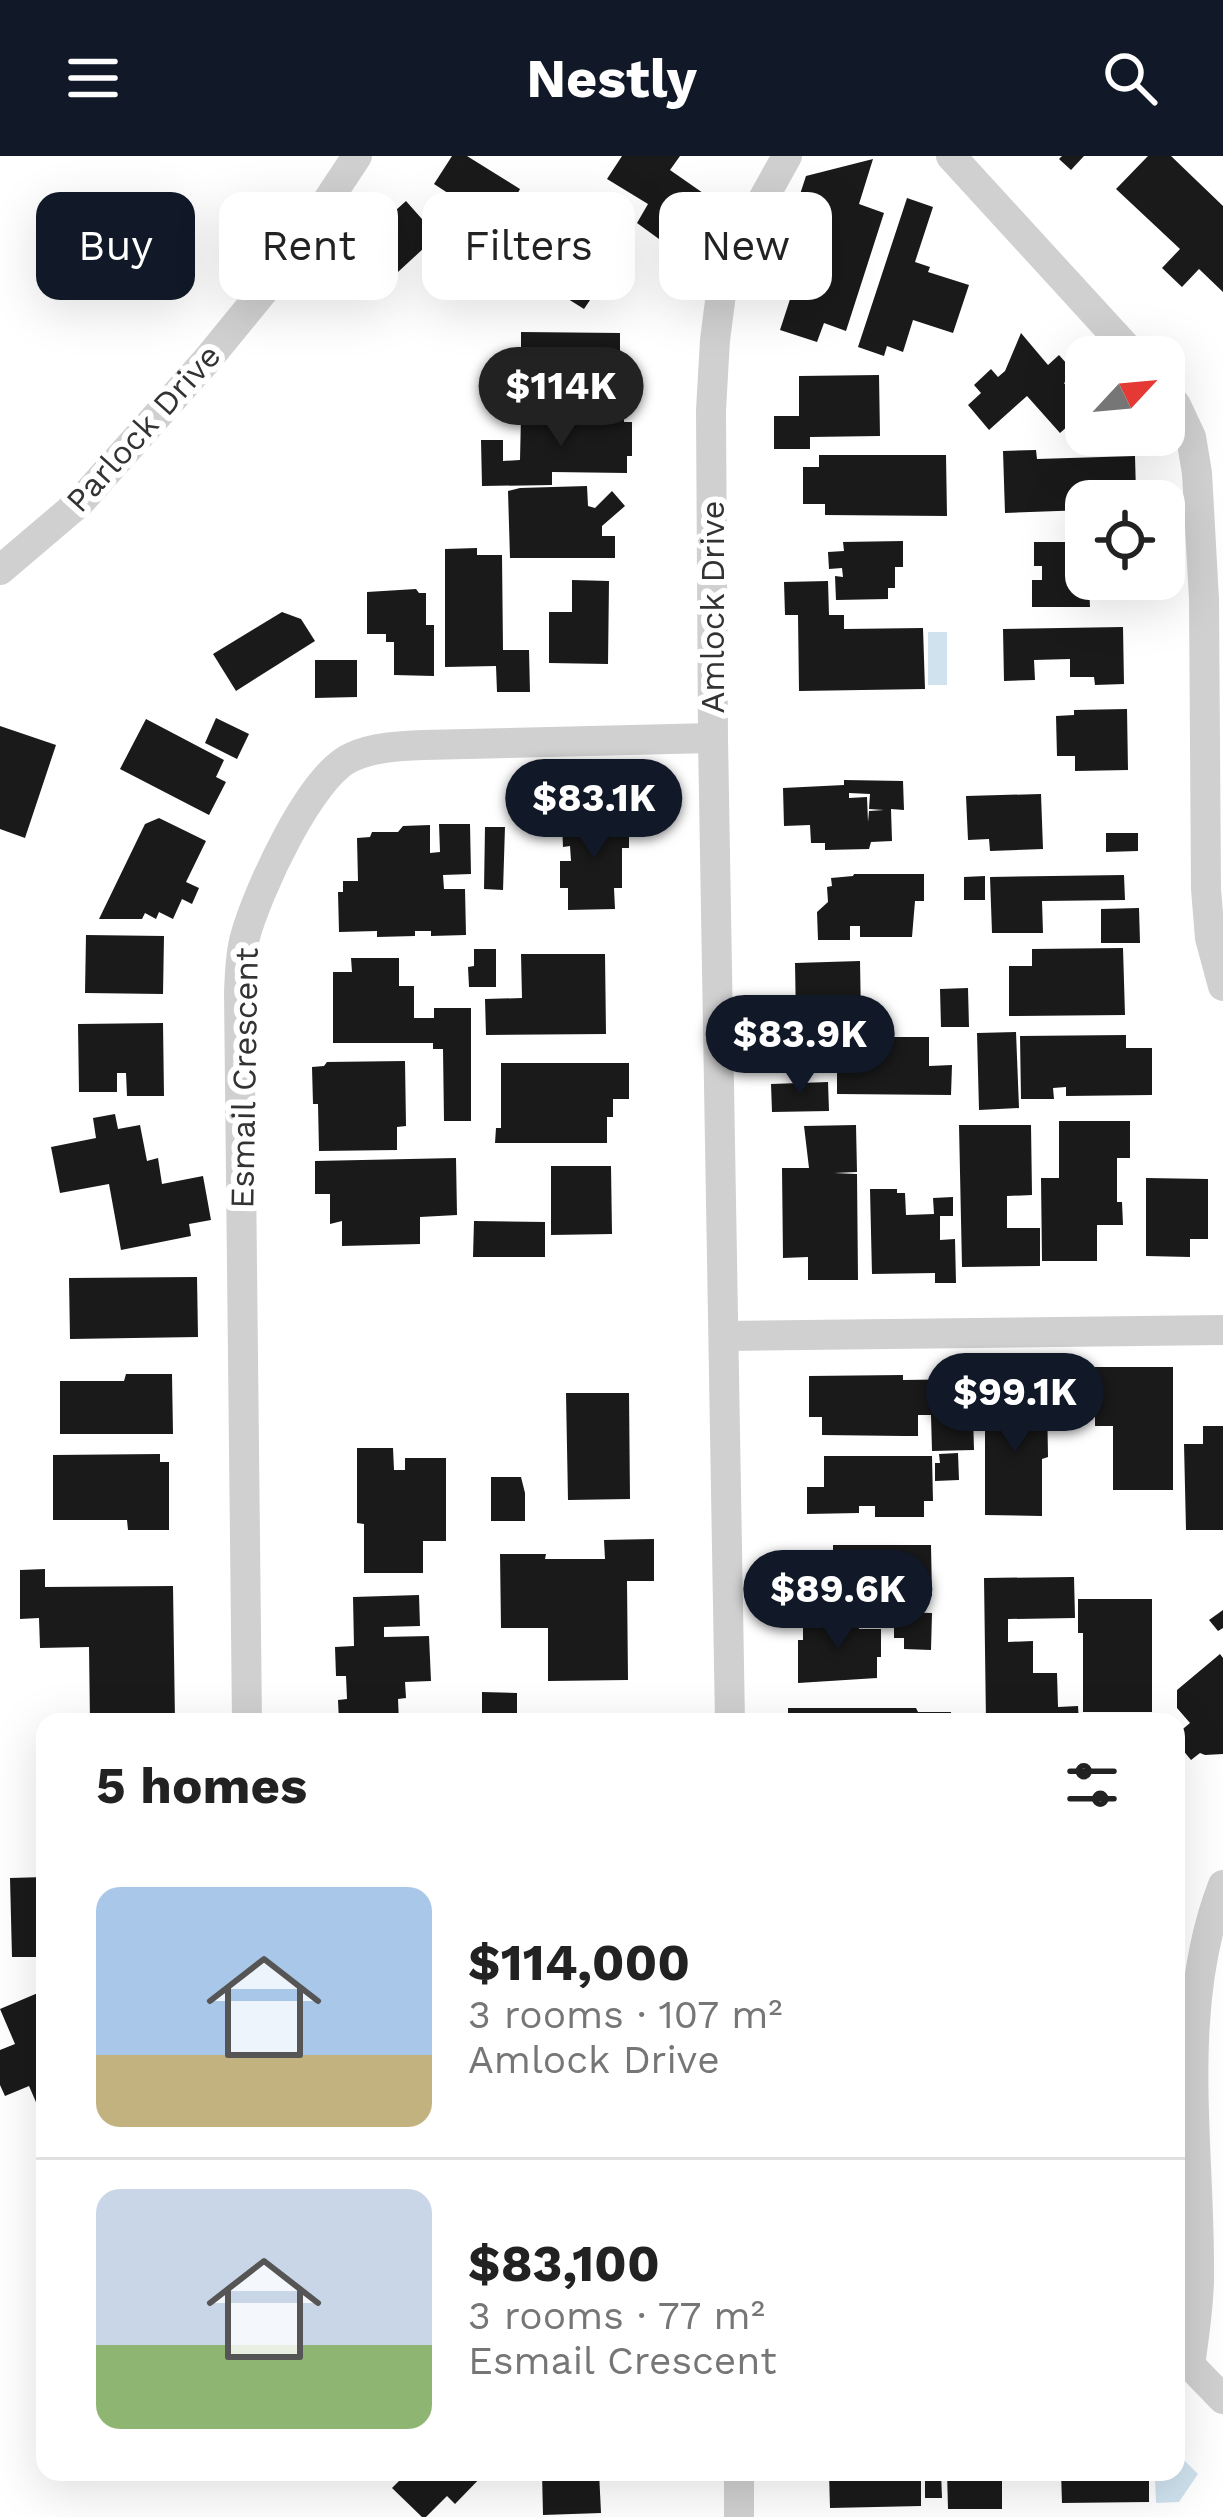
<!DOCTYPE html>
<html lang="en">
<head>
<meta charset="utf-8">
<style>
  body { margin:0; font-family:"Work Sans",sans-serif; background:#f6f6f6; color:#222; height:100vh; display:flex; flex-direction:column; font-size:45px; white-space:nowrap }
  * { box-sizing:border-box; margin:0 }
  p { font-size:39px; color:#767676 }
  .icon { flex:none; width:66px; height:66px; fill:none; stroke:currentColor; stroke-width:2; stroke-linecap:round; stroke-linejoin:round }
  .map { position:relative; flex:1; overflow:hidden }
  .sheet { position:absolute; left:36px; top:1557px; width:1149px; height:768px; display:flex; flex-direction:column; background:#fff; border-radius:24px; box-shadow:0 12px 48px #0002 }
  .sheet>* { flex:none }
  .guide { position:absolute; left:36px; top:36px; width:1152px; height:108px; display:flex; gap:24px }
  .needle { width:78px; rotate:64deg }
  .buttons { position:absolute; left:1065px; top:180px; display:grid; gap:24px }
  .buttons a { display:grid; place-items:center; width:120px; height:120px; border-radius:24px; background:#fff; box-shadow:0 12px 48px #0002; font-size:60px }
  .price { position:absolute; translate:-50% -102px; padding:0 27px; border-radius:42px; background:#111827; color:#fff; font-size:39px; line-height:78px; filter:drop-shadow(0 3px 6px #0008) }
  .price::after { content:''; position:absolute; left:50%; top:72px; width:36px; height:27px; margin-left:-18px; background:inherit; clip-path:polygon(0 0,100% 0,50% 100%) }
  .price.on { background:#222; color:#fff }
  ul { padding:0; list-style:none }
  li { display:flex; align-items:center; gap:36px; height:300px; padding:0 60px }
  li+li { border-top:3px solid #e0e0e0 }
  li span { display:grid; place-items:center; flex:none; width:336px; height:240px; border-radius:24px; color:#555 }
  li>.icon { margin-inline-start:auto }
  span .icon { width:144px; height:144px; fill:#fffc; stroke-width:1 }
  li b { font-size:51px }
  h2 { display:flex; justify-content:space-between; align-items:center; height:144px; padding:0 60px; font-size:51px }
  .pill { padding:0 42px; border-radius:24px; background:#fff; box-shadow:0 12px 48px #0002; font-size:42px; line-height:108px }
  .pill.on { background:#111827; color:#fff }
  header { display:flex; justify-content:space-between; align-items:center; height:156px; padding:0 60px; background:#111827; color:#fff; font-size:54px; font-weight:700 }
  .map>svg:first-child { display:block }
</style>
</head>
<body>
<header><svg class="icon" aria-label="menu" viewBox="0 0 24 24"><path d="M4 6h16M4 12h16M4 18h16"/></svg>Nestly<svg class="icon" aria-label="search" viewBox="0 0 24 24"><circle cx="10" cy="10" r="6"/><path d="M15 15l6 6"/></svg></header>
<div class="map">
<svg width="1223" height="2361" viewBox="0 0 1223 2361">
  <rect width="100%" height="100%" fill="#fff"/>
  <g fill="#cfe2ee">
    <rect x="928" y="476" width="19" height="53"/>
    <path d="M1183,2303L1198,2318L1179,2346L1156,2347L1155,2322L1164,2316H1176V2307Z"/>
  </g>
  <g fill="#1a1a1a" fill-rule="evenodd">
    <path d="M452,0H467L520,33L500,71L434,28Z"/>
    <path d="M622,0H680L670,14L703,37L670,91L637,67L648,48L607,23Z"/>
    <path d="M1062,0H1084L1071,14L1059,3Z"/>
    <path d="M1148,0H1171L1223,50V136L1199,113L1182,131L1162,112L1180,93L1116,33Z"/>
    <path d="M873,3L859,48L884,57L846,175L824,167L817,186L780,174L793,134L771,127L806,20Z"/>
    <path d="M907,42L933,51L915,106L930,111L928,116L969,129L953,177L913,164L903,196L887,190L884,200L858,191Z"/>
    <path d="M406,45L437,80L386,127L356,94L375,76L366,66L378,55L386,63Z"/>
    <path d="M598,57L627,77L624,82L632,87L606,131L596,144L592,141L584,153L549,131Z"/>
    <path d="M521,176L620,177V238L514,237L515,196H521Z"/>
    <path d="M1021,177L1048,209L1059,199L1075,217L1064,227L1086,254L1060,277L1027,240L989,274L968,249L981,237L974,229L991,213L998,221L1005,215Z"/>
    <path d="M879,219L880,280L810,281V293H774V260H799V220Z"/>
    <path d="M591,254L624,255V266H632V300H627V317L552,316V329L482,330L481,284H503V305L520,304L521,259L589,260Z"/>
    <path d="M1036,294L1037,303L1135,300L1136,337H1119V345H1086V354L1005,357L1003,295Z"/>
    <path d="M819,299H946L947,360L825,359V348H803V311H819Z"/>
    <path d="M587,330L588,350L595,352L612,335L625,350L602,370V380H615V402H510L508,335L520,332Z"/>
    <path d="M903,385V411H895V432H888V443L836,444L835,420L843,421L842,412L829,413L828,396L844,395L843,386Z"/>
    <path d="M1034,386H1086V423H1115V431H1089L1090,451H1032V424H1042V410H1034Z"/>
    <path d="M477,392V399H502L503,494H529L530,536H497L496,510L445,511V393Z"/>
    <path d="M572,424L609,425L608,508L549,507V456H572Z"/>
    <path d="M828,425L829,459H844V473L923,472L925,533L799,535L798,459H785L784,426Z"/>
    <path d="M416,433L419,437H426V469H434V520L394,519V486H386V478H367V436Z"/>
    <path d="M282,456L301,463L315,485L236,535L213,498Z"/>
    <path d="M1123,471L1124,528L1095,529L1094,521H1070V503L1034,504L1035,524L1004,525L1003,473Z"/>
    <path d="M315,504H357V541L315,542Z"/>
    <path d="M1127,553L1128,614L1075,615V600H1057L1056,560L1074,559V554Z"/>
    <path d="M216,562L249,578L237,603L205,587Z"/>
    <path d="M146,563L224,604L216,621L226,626L209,659L120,613Z"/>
    <path d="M0,570L56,589L25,682L0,673Z"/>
    <path d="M844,624L903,625L904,654L891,653L892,685L871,686L869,693L825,694V687H811L810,669L784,670L783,632L844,629ZM849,637L870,638L869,653L884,654L869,655L868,666L867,641L849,642Z"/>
    <path d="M1041,638L1043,693L990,695L989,683L968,684L966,640Z"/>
    <path d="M629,661V692H622V732H614L615,753L568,754V732H560V705H571L570,690L563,691L562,667H570L569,662Z"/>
    <path d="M159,662L206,685L186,726L199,732L192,748L182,743L173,763L159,756L156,763L145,757L142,763H99L145,668Z"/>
    <path d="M439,668H470L471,718L443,719L444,733H465L466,779L431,780V775H415V780L377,781V775L339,776L338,736H343V725H358L357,682L370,681L372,676H398L403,670L430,669V697L440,696Z"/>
    <path d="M485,671H505L503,734L484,733Z"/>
    <path d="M1106,677H1138V695L1106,696Z"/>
    <path d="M854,718H924V745H915L912,781H860V770H850V784H818L817,756L828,746L827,731L832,730L831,722L853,720Z"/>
    <path d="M1124,719L1125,744L1042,745L1043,777H992L990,721Z"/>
    <path d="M985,720V744H964V721Z"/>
    <path d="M1139,752L1140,787H1101V753Z"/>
    <path d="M86,779L164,780L163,838L85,837Z"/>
    <path d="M1123,792L1125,859L1009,860V810H1032V793Z"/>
    <path d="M474,793H496V831H469L468,811L474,810Z"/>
    <path d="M521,798H605L606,878L486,879L485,843L522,842Z"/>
    <path d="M351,802H399V830H414V862H434V852H471V965H444L443,893H433V887H333V816H352Z"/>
    <path d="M860,805L861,862L796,863L795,807Z"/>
    <path d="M968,832L969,871H941L940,833Z"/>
    <path d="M163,867L164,940H127L126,917H117V936H79L78,868Z"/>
    <path d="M837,873H873V881H929V910L952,909L951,939L837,938Z"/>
    <path d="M1016,876L1019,952L979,954L977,877Z"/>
    <path d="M1126,879V892H1152V939L1066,940V931L1053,932L1054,943H1021L1020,880Z"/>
    <path d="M405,905L406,970L397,971V994L319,995L318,948H313L312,911L324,910L327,906Z"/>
    <path d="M501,907H629V943H613V961H607V987H495L496,972H501Z"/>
    <path d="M828,926L829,955L772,956L771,928Z"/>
    <path d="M115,958L118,973L140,969L147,1005L158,1002L162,1028L203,1020L211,1064L189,1068L191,1080L121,1094L109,1028L60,1037L51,991L96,982L93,962Z"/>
    <path d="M1059,965H1130V1002H1117V1046H1122L1123,1069H1097V1105H1042L1041,1022H1059Z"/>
    <path d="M856,969L857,1016L834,1017L857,1018L858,1124H808V1101L783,1102L782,1012H809L804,970Z"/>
    <path d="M959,969H1031L1032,1039L1007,1040V1072H1040V1110L962,1111Z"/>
    <path d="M456,1002L457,1059L420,1061V1088L342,1090V1065L330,1068V1038H315V1005Z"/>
    <path d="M551,1010H611L612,1078L551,1079Z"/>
    <path d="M1146,1022L1208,1023V1083H1190V1101L1146,1100Z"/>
    <path d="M870,1033H897V1037H905L906,1059L934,1058L933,1042L953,1041V1060H940V1084L955,1083L956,1127H935V1117L872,1118Z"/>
    <path d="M474,1065L545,1066V1101H473Z"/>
    <path d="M197,1121L198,1181L70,1183L69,1122Z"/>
    <path d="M1095,1211H1173V1334H1113V1270H1095Z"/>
    <path d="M126,1218H172L173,1278H60V1225H124Z"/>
    <path d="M903,1219V1224L972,1223L974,1294L932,1295L931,1259H918V1280H904L822,1279V1261H809V1220Z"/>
    <path d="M566,1237H629L630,1343L568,1344Z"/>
    <path d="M985,1241L1047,1242L1048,1301L1042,1303V1360L985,1359Z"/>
    <path d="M1203,1270H1223V1374H1186L1184,1288H1203Z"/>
    <path d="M357,1292H393L394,1314H405V1302H446V1385H423V1417H364V1368L357,1367Z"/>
    <path d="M958,1297L959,1324L935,1325V1307H940L939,1298Z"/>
    <path d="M160,1298V1306H169V1374H128L127,1364H53V1299Z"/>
    <path d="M824,1300H932L933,1345H924V1361H875V1350H859V1357L807,1358V1331H824Z"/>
    <path d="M491,1321H521L525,1337V1365H491Z"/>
    <path d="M654,1383V1425H627L628,1524L548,1525V1472H501L500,1398H546L545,1403H605L604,1384Z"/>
    <path d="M833,1389H931L932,1440H889V1418H865L866,1430H849V1446H823V1417H833Z"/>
    <path d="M45,1413V1431L173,1430L175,1566H90L89,1491L40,1492L39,1462L20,1463V1414Z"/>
    <path d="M1074,1421L1075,1462L1008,1463V1486L1033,1485V1517H1057L1058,1551L1078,1550L1079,1566H986L984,1422Z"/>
    <path d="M419,1439L420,1470L384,1471V1481L429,1480L431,1525L405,1526L406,1542L398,1543L399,1566H339L338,1544L347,1543L346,1520H336L335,1491L354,1490L353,1441Z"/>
    <path d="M1078,1443H1152V1556H1083V1477H1078Z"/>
    <path d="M1223,1454V1472L1218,1475L1209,1464Z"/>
    <path d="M894,1456L932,1457L931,1494L904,1493V1482H894Z"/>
    <path d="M859,1465V1473H881V1501H877V1522L798,1527V1484H803V1466Z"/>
    <path d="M1220,1498L1223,1502V1598L1205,1599L1200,1597L1191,1604L1177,1587L1178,1577L1190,1567L1177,1552V1534Z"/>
    <path d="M482,1536L517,1537V1561H507V1566H482Z"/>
    <path d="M788,1552H916L918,1556H951V1566H788Z"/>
    <path d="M649,1557L650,1566H585L584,1558Z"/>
    <path d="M45,1721V1801H12L10,1722Z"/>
    <path d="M45,1834V1967L29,1930L5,1940L0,1929V1894L15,1888L0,1853Z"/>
    <path d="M408,2316H486L455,2348L447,2340L426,2361H422L392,2332Z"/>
    <path d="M542,2316H599L601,2357L543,2359Z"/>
    <path d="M829,2316H921V2350L830,2352Z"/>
    <path d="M925,2316H941L942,2342H925Z"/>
    <path d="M947,2316H1002V2353H948Z"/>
    <path d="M1061,2316H1149V2346L1062,2347Z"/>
  </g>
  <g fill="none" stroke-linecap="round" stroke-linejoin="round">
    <g stroke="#d0d0d0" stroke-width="30">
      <path d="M951,0L1135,201"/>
      <path d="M1164,234L1176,249L1191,281L1197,317L1204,443L1206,733L1210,782L1223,830"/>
      <path d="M0,414L80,346L207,204L287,106L357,0"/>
      <path d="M725,1180L1223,1174"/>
      <path d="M247,1566L239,836C240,818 240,799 245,781C257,737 310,619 352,601C374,591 400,590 424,589L713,582"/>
      <path d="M730,1566L713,582L711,254L715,184L721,138L742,81L787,0"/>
      <path d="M1176,2201L1190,2209L1223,2243"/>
      <path d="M1190,2209C1194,2182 1198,2154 1199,2126C1201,1994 1174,1855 1223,1729"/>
      <path d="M739,2316V2361"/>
    </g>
  </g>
  <g text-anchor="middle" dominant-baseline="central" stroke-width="12" stroke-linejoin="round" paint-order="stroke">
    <g font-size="33" fill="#333" stroke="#fff">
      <text transform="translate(143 272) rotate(-48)">Parlock Drive</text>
      <text transform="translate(712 451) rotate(-90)">Amlock Drive</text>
      <text transform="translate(244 922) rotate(-89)">Esmail Crescent</text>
    </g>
  </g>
</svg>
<div class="buttons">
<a><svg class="needle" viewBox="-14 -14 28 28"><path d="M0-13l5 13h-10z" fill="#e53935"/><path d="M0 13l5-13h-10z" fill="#767676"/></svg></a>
<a><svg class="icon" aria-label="locate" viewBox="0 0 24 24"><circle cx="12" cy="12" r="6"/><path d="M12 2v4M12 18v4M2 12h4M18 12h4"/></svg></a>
</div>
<b class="price on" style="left:561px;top:293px">$114K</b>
<b class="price" style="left:594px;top:705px">$83.1K</b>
<b class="price" style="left:800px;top:941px">$83.9K</b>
<b class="price" style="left:1015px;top:1299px">$99.1K</b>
<b class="price" style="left:838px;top:1496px">$89.6K</b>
<div class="guide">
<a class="pill on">Buy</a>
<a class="pill">Rent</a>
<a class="pill">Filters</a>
<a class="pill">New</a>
</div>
<section class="sheet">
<h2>5 homes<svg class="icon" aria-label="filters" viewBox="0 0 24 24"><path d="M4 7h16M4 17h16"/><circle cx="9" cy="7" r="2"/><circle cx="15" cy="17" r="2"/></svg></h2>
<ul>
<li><span style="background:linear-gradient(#a9c7e8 70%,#c2b280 0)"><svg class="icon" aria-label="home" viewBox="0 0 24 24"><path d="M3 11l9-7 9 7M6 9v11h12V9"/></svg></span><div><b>$114,000</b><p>3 rooms · 107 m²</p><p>Amlock Drive</p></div></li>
<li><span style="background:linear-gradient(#c9d6e8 65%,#8fb573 0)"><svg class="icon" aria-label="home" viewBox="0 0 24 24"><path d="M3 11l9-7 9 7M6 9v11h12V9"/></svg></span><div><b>$83,100</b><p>3 rooms · 77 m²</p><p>Esmail Crescent</p></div></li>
</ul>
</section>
</div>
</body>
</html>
